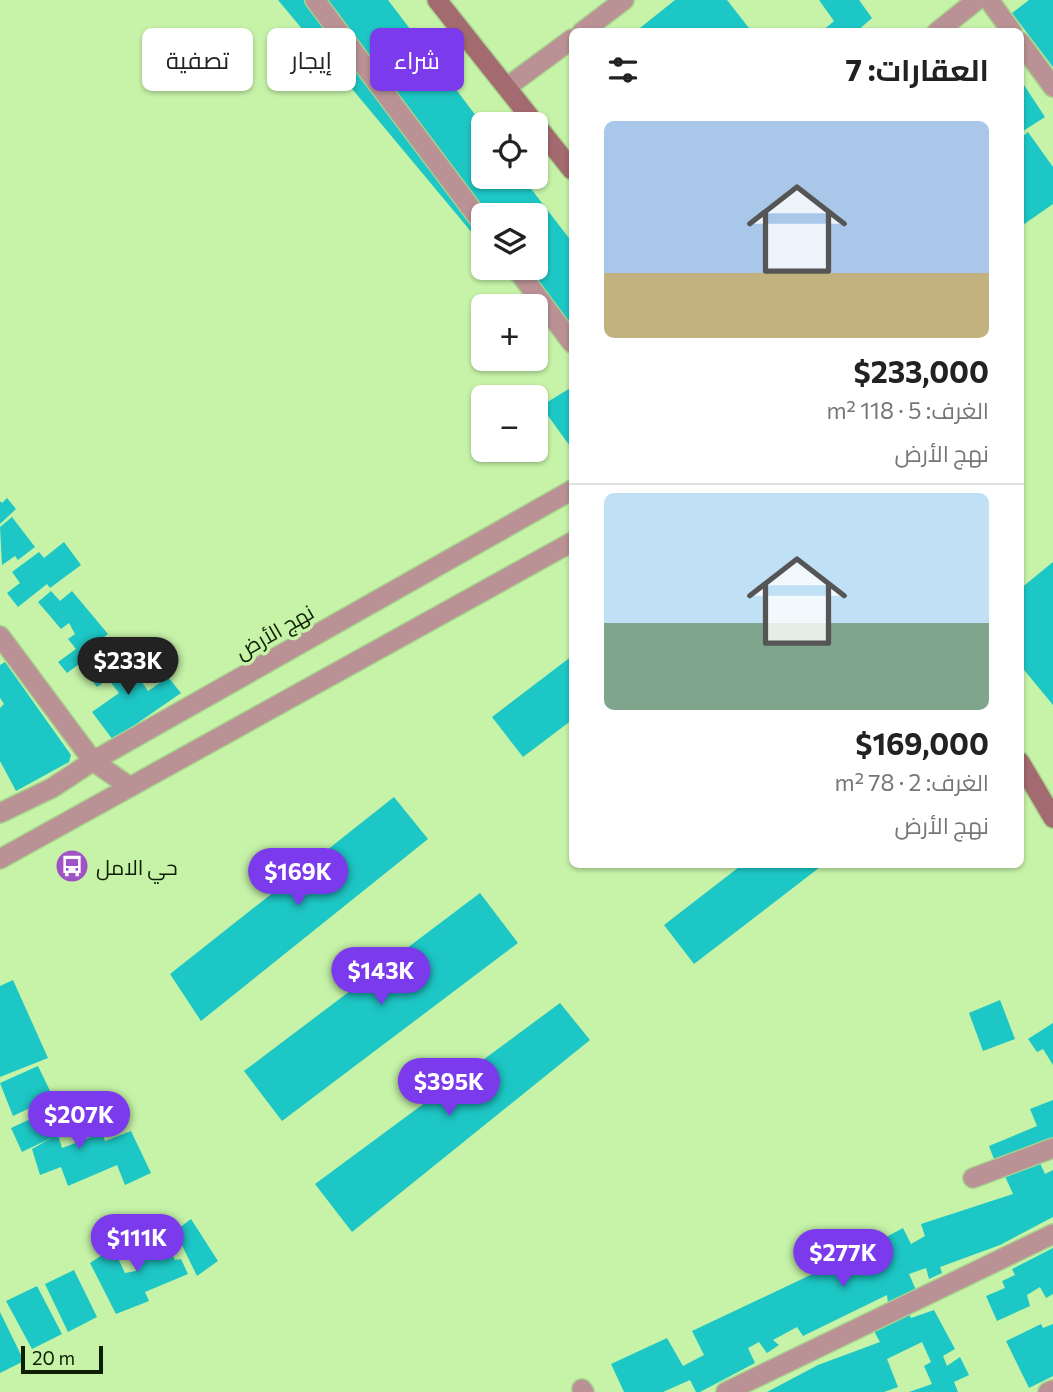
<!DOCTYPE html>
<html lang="ar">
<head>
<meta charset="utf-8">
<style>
  body { margin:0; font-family:Commissioner,Cairo,sans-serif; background:#f6f6f6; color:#222; direction:rtl; height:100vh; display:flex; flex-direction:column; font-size:26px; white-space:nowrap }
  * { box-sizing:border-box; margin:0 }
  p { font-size:23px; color:#767676 }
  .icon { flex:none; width:38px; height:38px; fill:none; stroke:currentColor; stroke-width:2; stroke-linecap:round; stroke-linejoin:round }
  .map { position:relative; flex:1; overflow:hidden; direction:ltr }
  .side { position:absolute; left:569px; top:28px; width:455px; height:840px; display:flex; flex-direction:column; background:#fff; border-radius:10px; box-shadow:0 2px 5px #0004; direction:rtl }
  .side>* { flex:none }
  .guide { position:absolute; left:21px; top:28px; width:443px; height:63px; direction:rtl; display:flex; gap:14px }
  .buttons { position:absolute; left:471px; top:112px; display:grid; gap:14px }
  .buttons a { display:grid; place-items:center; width:77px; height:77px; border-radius:10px; background:#fff; box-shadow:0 2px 5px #0004; font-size:35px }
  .scale { position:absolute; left:21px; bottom:18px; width:82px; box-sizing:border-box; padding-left:7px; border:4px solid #0e1e03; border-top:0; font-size:19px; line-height:24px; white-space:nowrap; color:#0e1e03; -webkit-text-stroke:5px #c6f3a8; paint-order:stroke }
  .price { position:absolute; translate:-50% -60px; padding:0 16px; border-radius:24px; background:#7c3aed; color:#fff; font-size:23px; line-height:46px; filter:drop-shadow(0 2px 4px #0008) }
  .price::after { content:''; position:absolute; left:50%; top:42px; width:21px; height:16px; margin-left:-10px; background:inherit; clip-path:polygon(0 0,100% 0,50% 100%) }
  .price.current { background:#222; color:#fff }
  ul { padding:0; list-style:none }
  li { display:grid; align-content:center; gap:14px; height:371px; padding:0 35px }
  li+li { border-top:2px solid #e0e0e0 }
  li span { display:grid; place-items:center; height:217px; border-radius:10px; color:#555 }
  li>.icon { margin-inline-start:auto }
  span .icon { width:126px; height:126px; fill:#fffc; stroke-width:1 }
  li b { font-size:30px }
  h2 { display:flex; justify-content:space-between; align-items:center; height:84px; padding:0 35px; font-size:30px }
  .tag { padding:0 24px; border-radius:10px; background:#fff; box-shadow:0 2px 5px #0004; font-size:24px; line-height:63px }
  .tag.current { background:#7c3aed; color:#fff }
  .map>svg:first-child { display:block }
</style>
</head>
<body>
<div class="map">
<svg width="1053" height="1392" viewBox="0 0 1053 1392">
  <rect width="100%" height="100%" fill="#c6f3a8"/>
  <g fill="#1dc7c5">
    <path d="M278,0H388L483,125V177H522L572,242V353L501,268H536V215H483V246Z"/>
    <path d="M675,0H727L752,32H635Z"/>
    <path d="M819,0H859L872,18L856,32H821L834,21Z"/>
    <path d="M1029,0H1053V67L1012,13Z"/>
    <path d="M1020,79L1045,117L1020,133Z"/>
    <path d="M1028,132L1053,167V204L1020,227V139Z"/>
    <path d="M572,387V449L541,406Z"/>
    <path d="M7,498L16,509L0,524V501L2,503Z"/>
    <path d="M12,517L35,547L18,560L15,556L2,565L0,527Z"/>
    <path d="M64,542L81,565L50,588L47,584L18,607L7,593L20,583L12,572L39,552L44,558Z"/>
    <path d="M1053,562V705L1020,665V589Z"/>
    <path d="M51,591L60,601L72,591L108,634L98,642L102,647L67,673L58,662L76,649L68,639L75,634L69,623L61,629L38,602Z"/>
    <path d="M124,655L148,691L168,677L181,693L113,740L92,712L119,693L108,679L97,687L84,671L93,663L101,673Z"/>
    <path d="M572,656V720L523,757L492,717Z"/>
    <path d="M5,662L71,755L69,762L16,791L0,761V708L4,704L0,698V665Z"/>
    <path d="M394,797L428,839L201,1021L170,974Z"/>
    <path d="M743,864H824L694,964L664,925Z"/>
    <path d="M480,893L518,943L282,1121L244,1071Z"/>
    <path d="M13,980L48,1058L0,1077V986Z"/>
    <path d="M1000,1000L1015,1039L983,1051L969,1013Z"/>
    <path d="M560,1003L590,1040L352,1232L315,1184Z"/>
    <path d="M1053,1023V1065L1043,1049L1037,1052L1028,1039Z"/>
    <path d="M38,1066L53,1097L13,1116L0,1083Z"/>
    <path d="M1053,1100V1139L995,1162L989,1146L1037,1126L1030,1109Z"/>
    <path d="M54,1108L65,1131L58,1135L62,1148L102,1133L105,1141L131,1131L151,1173L125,1185L117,1165L68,1186L61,1167L40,1175L32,1149L53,1137L22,1152L11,1128Z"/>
    <path d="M1038,1159L1045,1174L1053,1170V1217L1000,1245L940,1267L942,1273L929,1279L926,1268L909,1274L916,1290L888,1303L887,1295L803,1336L797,1327L773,1340L779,1345L767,1353L759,1342L748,1348L755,1363L700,1392H696L690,1380L663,1392H624L611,1364L667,1338L683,1366L704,1355L692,1331L838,1262L844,1276L886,1257L879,1241L903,1228L911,1244L925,1236L921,1224L1013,1194L1004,1174Z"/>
    <path d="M191,1219L218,1261L197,1276L175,1231Z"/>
    <path d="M164,1238L175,1260L181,1259L188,1274L145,1292L149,1301L116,1314L90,1263L113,1248L125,1273L136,1271L129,1253Z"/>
    <path d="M1053,1248V1294L1046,1298L1040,1287L1027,1295L1030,1306L997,1321L986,1296L1005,1288L1002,1281L1015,1275L1012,1269Z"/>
    <path d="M74,1270L97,1317L68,1332L45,1284Z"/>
    <path d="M37,1286L62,1334L32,1349L6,1301Z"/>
    <path d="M934,1310L955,1349L943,1356L947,1366L960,1357L969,1375L954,1382L958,1392H909L932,1384L924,1366L931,1362L922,1342L887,1359L898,1387L884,1392H767L818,1365L880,1342L874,1331L908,1312L911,1318Z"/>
    <path d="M0,1312L24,1361L0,1373Z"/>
    <path d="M1041,1324L1043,1328L1053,1324V1376L1029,1388L1006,1341Z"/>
  </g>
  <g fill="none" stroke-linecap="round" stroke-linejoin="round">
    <defs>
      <path id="pedestrian" d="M973,1178L1053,1148"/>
      <g id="minor">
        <path d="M315,0L483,224"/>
        <path d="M989,0L1012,32"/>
        <path d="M582,32L624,0"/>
        <path d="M937,32L977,0"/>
        <path d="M1020,42L1053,87"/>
        <path d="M507,87L572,39"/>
        <path d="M516,268L572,343"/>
        <path d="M0,636L93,761L130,787"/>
        <path d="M582,1389L584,1392"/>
        <path d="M726,1392L1053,1234"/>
        <path d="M1048,1392L1053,1390"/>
      </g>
      <g id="tertiary">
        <path d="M0,813L52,788L93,761L572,490"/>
        <path d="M0,859L572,542"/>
      </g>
      <g id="secondary">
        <path d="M437,0L572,170"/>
        <path d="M1020,762L1053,818"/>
      </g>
    </defs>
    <use href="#pedestrian" stroke="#a9d18e" stroke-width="22"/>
    <use href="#minor" stroke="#a9d18e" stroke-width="22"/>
    <use href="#tertiary" stroke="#a9d18e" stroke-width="22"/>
    <use href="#secondary" stroke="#a9d18e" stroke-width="22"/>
    <use href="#pedestrian" stroke="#ba9295" stroke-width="19"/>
    <use href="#minor" stroke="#ba9295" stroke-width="19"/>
    <use href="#tertiary" stroke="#ba9295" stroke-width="19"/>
    <use href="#secondary" stroke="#a36a6f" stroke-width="19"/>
  </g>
  <defs>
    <symbol id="bus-disc" viewBox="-11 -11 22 22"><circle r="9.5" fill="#a053c5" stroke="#c6f3a8"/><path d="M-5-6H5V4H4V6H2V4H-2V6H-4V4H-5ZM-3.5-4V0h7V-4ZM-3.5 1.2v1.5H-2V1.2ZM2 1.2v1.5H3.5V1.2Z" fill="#fff"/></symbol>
  </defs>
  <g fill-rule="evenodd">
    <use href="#bus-disc" x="53" y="847" width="38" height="38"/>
  </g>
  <g text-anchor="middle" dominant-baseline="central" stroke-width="7" stroke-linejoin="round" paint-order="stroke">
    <g font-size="21" fill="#0e1e03" stroke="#c6f3a8">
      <text transform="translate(274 631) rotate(-30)">نهج الأرض</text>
    </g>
    <g font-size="21" fill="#0e1e03" stroke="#c6f3a8" text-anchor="start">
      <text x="96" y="866">حي الامل</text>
    </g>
  </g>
</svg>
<div class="buttons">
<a><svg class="icon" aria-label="locate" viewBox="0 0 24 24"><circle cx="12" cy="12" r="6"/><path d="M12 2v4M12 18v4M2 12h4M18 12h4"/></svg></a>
<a><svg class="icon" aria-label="layers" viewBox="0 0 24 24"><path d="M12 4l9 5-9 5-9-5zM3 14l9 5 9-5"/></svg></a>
<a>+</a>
<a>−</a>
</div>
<div class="scale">20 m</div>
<b class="price current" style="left:128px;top:697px">$233K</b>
<b class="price" style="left:298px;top:908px">$169K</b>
<b class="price" style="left:381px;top:1007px">$143K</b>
<b class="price" style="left:449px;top:1118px">$395K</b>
<b class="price" style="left:79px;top:1151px">$207K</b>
<b class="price" style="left:137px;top:1274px">$111K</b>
<b class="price" style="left:843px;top:1289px">$277K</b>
<div class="guide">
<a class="tag current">شراء</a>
<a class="tag">إيجار</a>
<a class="tag">تصفية</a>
</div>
<section class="side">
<h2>العقارات: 7<svg class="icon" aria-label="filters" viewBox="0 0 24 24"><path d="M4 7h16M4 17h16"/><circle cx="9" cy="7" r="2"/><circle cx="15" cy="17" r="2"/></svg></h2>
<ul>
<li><span style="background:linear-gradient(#a9c7e8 70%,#c2b280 0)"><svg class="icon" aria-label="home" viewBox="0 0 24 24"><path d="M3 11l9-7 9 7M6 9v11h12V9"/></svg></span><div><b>$233,000</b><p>الغرف: 5 · 118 m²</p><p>نهج الأرض</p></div></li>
<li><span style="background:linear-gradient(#bfe0f5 60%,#7fa58c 0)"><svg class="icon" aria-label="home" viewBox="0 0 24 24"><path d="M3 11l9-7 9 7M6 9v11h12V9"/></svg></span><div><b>$169,000</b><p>الغرف: 2 · 78 m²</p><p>نهج الأرض</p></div></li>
</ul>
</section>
</div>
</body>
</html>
